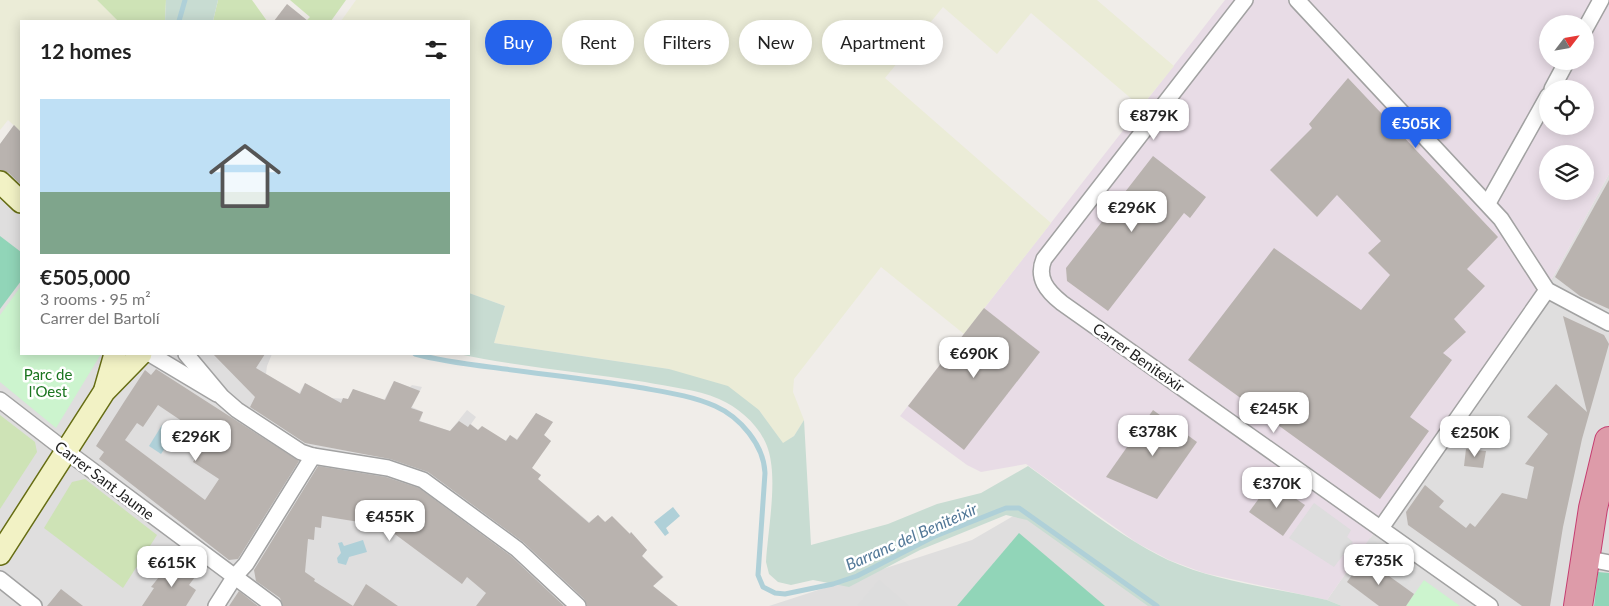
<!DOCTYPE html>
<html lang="en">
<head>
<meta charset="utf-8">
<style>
  body { margin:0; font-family:Lato,sans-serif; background:#f6f6f6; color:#222; height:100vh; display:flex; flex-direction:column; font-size:19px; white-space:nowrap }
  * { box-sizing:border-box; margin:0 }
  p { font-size:16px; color:#767676 }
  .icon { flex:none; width:28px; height:28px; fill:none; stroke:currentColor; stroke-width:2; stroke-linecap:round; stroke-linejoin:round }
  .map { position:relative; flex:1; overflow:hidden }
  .details { position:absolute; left:20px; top:20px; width:450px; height:335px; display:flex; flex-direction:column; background:#fff; border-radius:0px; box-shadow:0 2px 12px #0003 }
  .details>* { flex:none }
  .banner { position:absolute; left:485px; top:20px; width:475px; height:45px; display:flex; gap:10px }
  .needle { width:32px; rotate:59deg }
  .controls { position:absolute; left:1539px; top:15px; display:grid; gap:10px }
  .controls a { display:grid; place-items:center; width:55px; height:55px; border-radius:50%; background:#fff; box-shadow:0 2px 12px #0003; font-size:25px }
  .price { position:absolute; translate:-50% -42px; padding:0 11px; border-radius:10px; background:#fff; color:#222; font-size:16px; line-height:32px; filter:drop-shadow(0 1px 2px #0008) }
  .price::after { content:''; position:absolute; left:50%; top:30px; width:15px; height:11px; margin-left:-8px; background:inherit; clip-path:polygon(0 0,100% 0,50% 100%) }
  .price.active { background:#2563eb; color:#fff }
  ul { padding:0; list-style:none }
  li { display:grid; align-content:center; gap:10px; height:265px; padding:0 20px }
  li+li { border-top:1px solid #e0e0e0 }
  li span { display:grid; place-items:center; height:155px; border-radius:0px; color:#555 }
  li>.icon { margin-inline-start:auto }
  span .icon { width:90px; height:90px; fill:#fffc; stroke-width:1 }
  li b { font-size:21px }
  h2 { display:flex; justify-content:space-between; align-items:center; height:60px; padding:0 20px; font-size:21px }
  .pill { padding:0 18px; border-radius:22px; background:#fff; box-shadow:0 2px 12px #0003; font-size:18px; line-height:45px }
  .pill.active { background:#2563eb; color:#fff }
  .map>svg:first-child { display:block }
</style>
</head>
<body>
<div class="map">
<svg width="1609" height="606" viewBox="0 0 1609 606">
  <rect width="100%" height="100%" fill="#f0ede9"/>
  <g fill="#dfdede">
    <path d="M14,125L21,132V354H272L267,366L266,374L299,393L305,383L331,398L348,399L353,389L384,400L394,381L410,387L412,385L422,387L412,407L423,412L420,421L450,431L467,410L476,417L471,424L478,430L505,441L510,435L517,439L536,413L553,422L544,435L551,441L544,451L524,462L541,475L538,479L589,522L598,515L624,539L631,532L647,550L642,556L664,577L653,586L678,606H0V144Z"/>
    <path d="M1609,174V606H1342L1327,600L1553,277Z"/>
    <path d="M1020,512L1171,606H769L972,540Z"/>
  </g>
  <path fill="#e8dce6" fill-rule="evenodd" d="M1225,0H1609V174L1553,277L1327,600L1204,573L1169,560L1137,543L1026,464L981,472L967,465L900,416ZM1548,24H1585V61H1548ZM1548,89H1585V126H1548ZM1548,154H1585V191H1548Z"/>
  <g fill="#ebecd7">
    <path d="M0,0H97L118,21H21V132L8,120L0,130Z"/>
    <path d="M356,0H1097L1174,66L1141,107L1031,13L997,54L943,7L885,78L1051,223L964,334L881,267L794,379L793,392L804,420L794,436L783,444L759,410L669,369L494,343L505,306L469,293V21H341Z"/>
  </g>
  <g fill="#cee3b6">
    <path d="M97,0H166L165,21H118Z"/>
    <path d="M218,0H252L267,21H213Z"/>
    <path d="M290,0H346L331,21H306L310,17Z"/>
    <path d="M0,415L35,442L37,452L0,509Z"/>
    <path d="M85,479L157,535L123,588L44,528L72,482Z"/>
  </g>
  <g fill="#c8dcd2">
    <path d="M166,0H218L213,21H165Z"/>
    <path d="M469,293L505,306L494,343L669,369L728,386L759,410L783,443L794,436L804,420L811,545L888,524L937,504L981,493L1028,466C1073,498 1118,536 1168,560C1217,582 1275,588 1327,600L1342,606H1148L1027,520L1006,515L920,550L849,587L813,580L791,585L778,582L769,574L766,562C768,528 778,480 768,449C761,427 740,408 719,399C696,389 669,387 645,382C583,372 519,367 458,354H469Z"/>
  </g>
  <g fill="#ccf4ce">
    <path d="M21,286V354H101L56,428L0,382V315Z"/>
    <path d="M1424,580L1428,583L1460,606H1406Z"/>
  </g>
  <g fill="#91d5b8">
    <path d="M0,236L21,252V281L0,309Z"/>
    <path d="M1019,533L1105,606H957Z"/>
    <path d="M1598,572L1609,573V606H1594Z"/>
  </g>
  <g fill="#ddd">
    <path d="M1314,503L1351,530L1347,537L1353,542L1334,567L1289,538Z"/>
    <path d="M1370,538L1416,572L1405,587L1359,554Z"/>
    <path d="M879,580L909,606H857Z"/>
  </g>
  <g fill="#afd0d8">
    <path d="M162,425L175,433L161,454L149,446Z"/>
    <path d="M673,507L680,516L666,528L669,533L665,536L654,522Z"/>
    <path d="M363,540L367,552L349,557L346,565L338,563L337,558L341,553L338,543L342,542L344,546Z"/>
  </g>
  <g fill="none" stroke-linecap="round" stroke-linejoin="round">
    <g stroke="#afd0d8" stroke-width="5">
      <path d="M179,21L185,0"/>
      <path d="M415,354C444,362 474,365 505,369C549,375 593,380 637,387C664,392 690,395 715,406C740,417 764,445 765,473L758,575L763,587L775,593L785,594L833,584L857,576L933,537L1006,508H1019L1157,606"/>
    </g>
  </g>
  <g fill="#b9b3af" fill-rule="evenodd">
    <path d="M287,4L308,21H274Z"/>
    <path d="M1348,78L1498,237L1467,269L1485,286L1454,319L1466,332L1443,353L1452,360L1410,417L1429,431L1380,499L1188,360L1274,248L1361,310L1390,275L1368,253L1381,241L1337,195L1317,217L1270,170L1312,128L1309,124Z"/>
    <path d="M14,125L21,132V185L9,173L0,170V144Z"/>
    <path d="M1153,156L1206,197L1190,218L1184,213L1108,311L1067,281L1066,268Z"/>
    <path d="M1609,180V309L1580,296L1555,277Z"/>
    <path d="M984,308L1040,352L964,450L908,406Z"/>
    <path d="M1563,316L1604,335L1609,344L1582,439L1563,527L1550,606H1522L1408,525L1406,512L1425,485L1444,501L1439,507L1466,528L1470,523L1475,527L1502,493L1527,499L1534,467L1525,464L1548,434L1527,417L1556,384L1587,412Z"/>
    <path d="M213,354H265L256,368L300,394L305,383L341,403L343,398L348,399L353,389L385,400L394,381L420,391L411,408L423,412L419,421L450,431L459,421L468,427L470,424L478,430L482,426L506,441L510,435L517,440L536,413L553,422L544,435L551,441L532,468L541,475L538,479L589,523L598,515L605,522L612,516L630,534L631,532L647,550L642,556L663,577L653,586L678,606H587L584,599L523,542L428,472L390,459L305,443L250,407L255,397Z"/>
    <path d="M156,369L299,461L238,559L229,560L99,459L104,452L96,446L124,402L145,370L151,375ZM158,405L207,438L193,462L219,479L205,500L125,440L137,423L143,427Z"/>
    <path d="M1153,410L1197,442L1157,499L1106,477Z"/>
    <path d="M1466,449L1486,451L1483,468L1464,466Z"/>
    <path d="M318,466L386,477L419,488L511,556L564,606H476L486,593L467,577L462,584L384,526L322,516L321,528L315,527L314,540L308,539L305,572L315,579L314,581L353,606L366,584L398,606H283L280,598L256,581L254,570Z"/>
    <path d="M1271,482L1305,505L1283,536L1249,512Z"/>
    <path d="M1364,558L1414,594L1406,606H1379L1347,582Z"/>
    <path d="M171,562L195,577L189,585L196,590L186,606H142L154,588L151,587Z"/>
    <path d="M61,589L83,606H47Z"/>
    <path d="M239,591L258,606H229Z"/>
  </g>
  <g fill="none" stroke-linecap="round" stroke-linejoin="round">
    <defs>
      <g id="street">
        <path d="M1245,0L1044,259C1036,278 1047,291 1062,303L1490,606"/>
        <path d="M1297,0L1501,219L1547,290L1609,323"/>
        <path d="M1585,29L1601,0"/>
        <path d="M1552,89L1567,61"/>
        <path d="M1488,203L1548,96"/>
        <path d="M150,354L217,394"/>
        <path d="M186,354L222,397L237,410L301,452L313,456L388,468L423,480L517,549L578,606"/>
        <path d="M0,400L66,451L274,606"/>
        <path d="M1381,528L1547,290"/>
        <path d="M1584,558L1609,563"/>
        <path d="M0,579L34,606"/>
        <path d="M216,606L235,576L246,564L313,456"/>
      </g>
      <g id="secondary">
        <path d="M0,182L21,202"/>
        <path d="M105,389L115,354"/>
        <path d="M0,554L104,392L141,354"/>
      </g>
      <path id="highway" d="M1578,606L1593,508L1609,441"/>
    </defs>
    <use href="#street" stroke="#a2a2a2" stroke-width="18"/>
    <use href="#secondary" stroke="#666d13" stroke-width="24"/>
    <use href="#highway" stroke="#c63e71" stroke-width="30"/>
    <use href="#street" stroke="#fff" stroke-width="15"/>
    <use href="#secondary" stroke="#f2f2c5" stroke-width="21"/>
    <use href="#highway" stroke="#dd9ba9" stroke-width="28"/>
  </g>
  <g text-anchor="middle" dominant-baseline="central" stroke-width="5" stroke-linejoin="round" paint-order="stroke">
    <g font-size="15" fill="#212121" stroke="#fff">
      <text transform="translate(1139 357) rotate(35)">Carrer Beniteixir</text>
      <text transform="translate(105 480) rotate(37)">Carrer Sant Jaume</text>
    </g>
    <g font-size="15" fill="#1a741f" stroke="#fff">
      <text x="48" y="374">Parc de<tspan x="48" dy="17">l'Oest</tspan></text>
    </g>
    <g font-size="16" font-style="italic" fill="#517797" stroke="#fff">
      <text transform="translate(911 536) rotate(-24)">Barranc del Beniteixir</text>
    </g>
  </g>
</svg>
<div class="controls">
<a><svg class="needle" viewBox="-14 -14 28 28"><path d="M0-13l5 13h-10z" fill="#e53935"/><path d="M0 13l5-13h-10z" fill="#767676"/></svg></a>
<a><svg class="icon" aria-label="locate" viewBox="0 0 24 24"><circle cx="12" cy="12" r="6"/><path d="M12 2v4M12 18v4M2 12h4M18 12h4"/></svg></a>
<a><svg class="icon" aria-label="layers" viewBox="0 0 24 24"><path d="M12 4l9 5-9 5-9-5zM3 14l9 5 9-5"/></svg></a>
</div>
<b class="price" style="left:1154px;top:141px">€879K</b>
<b class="price active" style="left:1416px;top:149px">€505K</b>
<b class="price" style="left:1132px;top:233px">€296K</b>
<b class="price" style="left:974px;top:379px">€690K</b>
<b class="price" style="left:1274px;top:434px">€245K</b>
<b class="price" style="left:1153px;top:457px">€378K</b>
<b class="price" style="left:1475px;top:458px">€250K</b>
<b class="price" style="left:196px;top:462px">€296K</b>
<b class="price" style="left:1277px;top:509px">€370K</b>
<b class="price" style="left:390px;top:542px">€455K</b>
<b class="price" style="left:1379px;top:586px">€735K</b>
<b class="price" style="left:172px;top:588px">€615K</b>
<div class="banner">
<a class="pill active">Buy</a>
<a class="pill">Rent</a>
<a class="pill">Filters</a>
<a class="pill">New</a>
<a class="pill">Apartment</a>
</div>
<section class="details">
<h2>12 homes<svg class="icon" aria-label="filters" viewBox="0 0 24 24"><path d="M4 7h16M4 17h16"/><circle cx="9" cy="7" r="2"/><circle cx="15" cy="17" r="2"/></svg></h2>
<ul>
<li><span style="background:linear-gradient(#bfe0f5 60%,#7fa58c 0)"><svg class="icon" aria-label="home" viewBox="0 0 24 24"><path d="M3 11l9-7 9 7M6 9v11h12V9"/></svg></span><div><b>€505,000</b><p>3 rooms · 95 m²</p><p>Carrer del Bartolí</p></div></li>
</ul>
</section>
</div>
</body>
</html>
